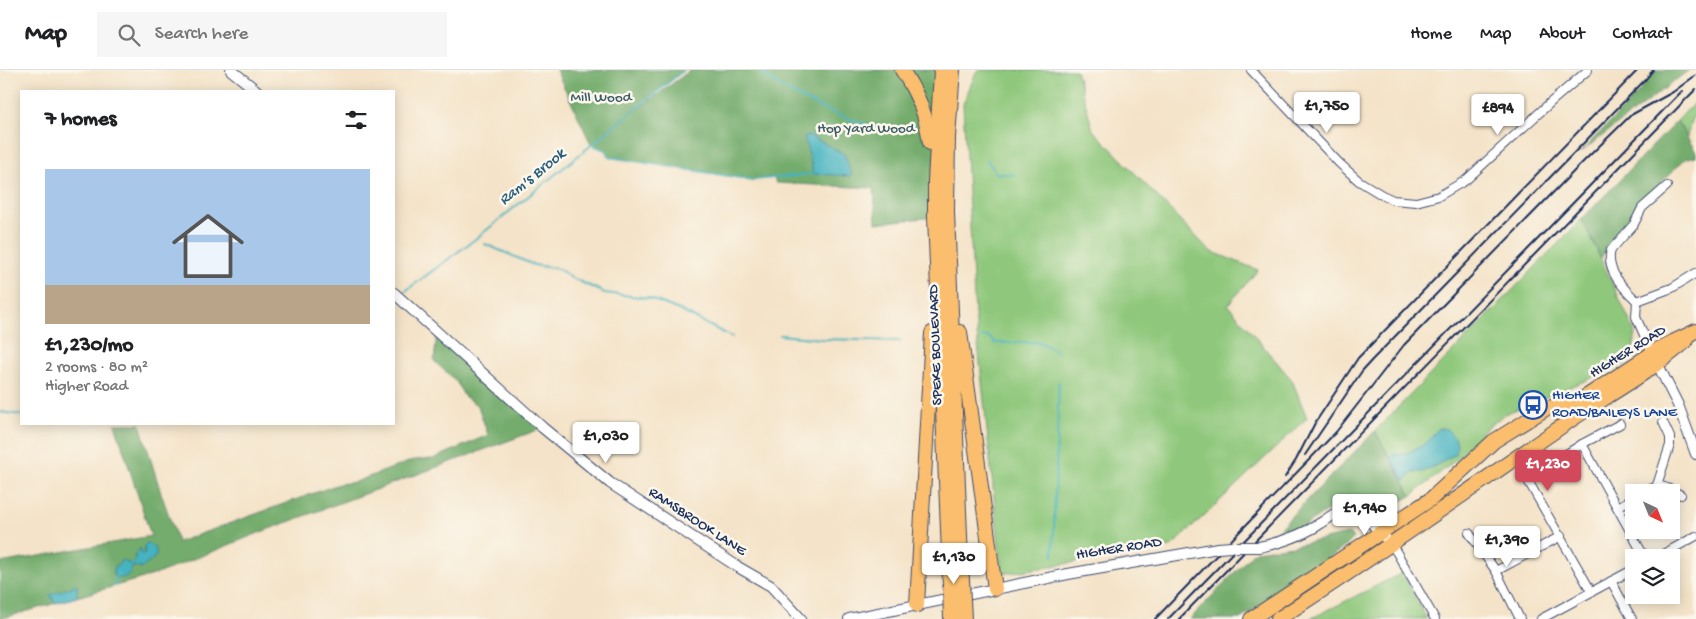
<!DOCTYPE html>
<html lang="en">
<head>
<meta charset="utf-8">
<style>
  body { margin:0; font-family:"Gochi Hand",sans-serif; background:#f6f6f6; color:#202124; height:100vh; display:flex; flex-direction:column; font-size:19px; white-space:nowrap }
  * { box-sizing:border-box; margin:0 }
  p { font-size:16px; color:#757577 }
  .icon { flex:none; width:28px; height:28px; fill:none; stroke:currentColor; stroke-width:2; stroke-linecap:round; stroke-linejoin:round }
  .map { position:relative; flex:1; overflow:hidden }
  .details { position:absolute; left:20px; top:20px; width:375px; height:335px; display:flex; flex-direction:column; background:#fff; border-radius:0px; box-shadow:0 2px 12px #0003 }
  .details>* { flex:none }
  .needle { width:32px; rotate:137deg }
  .tools { position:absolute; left:1625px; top:414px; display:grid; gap:10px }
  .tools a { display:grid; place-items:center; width:55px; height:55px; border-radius:0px; background:#fff; box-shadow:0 2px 12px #0003; font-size:25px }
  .price { position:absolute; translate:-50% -42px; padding:0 11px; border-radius:5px; background:#fff; color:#222; font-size:16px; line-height:32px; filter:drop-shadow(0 1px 2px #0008) }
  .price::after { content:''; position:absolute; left:50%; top:30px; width:15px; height:11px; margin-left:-8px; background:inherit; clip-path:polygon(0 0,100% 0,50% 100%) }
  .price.current { background:#d1495b; color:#fff }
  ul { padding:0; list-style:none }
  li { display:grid; align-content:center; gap:10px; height:265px; padding:0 25px }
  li+li { border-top:1px solid #e0e0e0 }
  li span { display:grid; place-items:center; height:155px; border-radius:0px; color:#555 }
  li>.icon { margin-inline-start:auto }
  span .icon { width:90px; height:90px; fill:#fffc; stroke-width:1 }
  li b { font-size:21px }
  h2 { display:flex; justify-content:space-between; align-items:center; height:60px; padding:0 25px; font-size:21px }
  header { display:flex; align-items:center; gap:30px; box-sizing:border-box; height:70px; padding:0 25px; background:#fff; border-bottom:1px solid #e0e0e0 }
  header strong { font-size:24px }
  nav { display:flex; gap:28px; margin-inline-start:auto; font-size:18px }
  .search { width:350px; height:45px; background:#f6f6f6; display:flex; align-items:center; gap:12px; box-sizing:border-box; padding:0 18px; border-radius:0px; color:#757577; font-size:19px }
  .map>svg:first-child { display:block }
</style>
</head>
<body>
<header>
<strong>Map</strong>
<div class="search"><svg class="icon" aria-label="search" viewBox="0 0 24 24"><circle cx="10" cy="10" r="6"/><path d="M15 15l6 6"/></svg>Search here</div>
<nav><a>Home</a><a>Map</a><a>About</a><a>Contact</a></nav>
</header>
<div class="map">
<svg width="1696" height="549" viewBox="0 0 1696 549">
  <rect width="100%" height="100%" fill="#fbf7ec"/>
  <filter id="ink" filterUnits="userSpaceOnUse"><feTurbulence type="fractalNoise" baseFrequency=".02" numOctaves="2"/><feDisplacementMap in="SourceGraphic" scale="10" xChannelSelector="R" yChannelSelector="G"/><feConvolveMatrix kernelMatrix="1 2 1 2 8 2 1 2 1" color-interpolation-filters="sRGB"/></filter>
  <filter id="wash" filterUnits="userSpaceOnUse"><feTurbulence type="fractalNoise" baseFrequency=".0096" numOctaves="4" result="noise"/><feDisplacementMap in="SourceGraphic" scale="20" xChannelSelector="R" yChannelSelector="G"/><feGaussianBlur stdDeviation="1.12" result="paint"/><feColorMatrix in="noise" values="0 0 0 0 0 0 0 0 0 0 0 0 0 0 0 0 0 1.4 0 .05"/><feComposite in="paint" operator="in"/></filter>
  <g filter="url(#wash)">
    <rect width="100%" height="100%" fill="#f4e3c8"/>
    <g fill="#8fc87c" stroke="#557c6d" fill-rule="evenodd">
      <path d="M977,0H1076L1093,60L1210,181L1258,200L1228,235L1292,310L1307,348L1171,477L1002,504L975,245L963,34Z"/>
      <path d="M1696,31V45L1692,48L1687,67L1677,51Z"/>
      <path d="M1582,149L1634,260C1637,271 1632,285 1625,294L1505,344L1485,359L1456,390L1411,426L1375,361ZM1440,358H1443L1442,393L1421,402H1412L1407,410H1403L1392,388V385C1396,384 1400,385 1404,384C1407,383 1425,375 1426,373C1432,369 1433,362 1440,358Z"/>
      <path d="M1402,503L1427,549H1310Z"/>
    </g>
    <g fill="#73ac6c" stroke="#476e65">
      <path d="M556,0H684L605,63L691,0H941L935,147L876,153L874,118L776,113L774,108L753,110L610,87L605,80L591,74Z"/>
      <path d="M1656,0H1689L1581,82L1637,24Z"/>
      <path d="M1677,51L1696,82V86L1685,89L1640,134L1627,155L1609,175L1601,188L1582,149Z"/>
      <path d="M437,263L543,358L261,462L157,504L0,549V493L151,466L115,354H140L160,420L178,472L339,414L355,412L414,390L433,389L488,365L478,336L464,326L456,311L434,291Z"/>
      <path d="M1375,361L1411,426L1379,442C1370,439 1364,433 1354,433C1336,431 1313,452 1296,461C1287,466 1276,468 1267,471Z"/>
      <path d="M1348,464L1352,466L1353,469L1347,475L1296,512L1240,549H1190L1255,481L1293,476Z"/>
    </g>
    <g fill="#44b3c0" stroke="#30718f">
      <path d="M810,66L844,84L852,106L812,104V96L804,67Z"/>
      <path d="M1440,358L1447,359C1454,367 1461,374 1454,385L1423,402H1412L1405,411L1391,388L1392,385C1396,384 1400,385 1404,384C1407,383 1424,375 1426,373C1432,369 1433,362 1440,358Z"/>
      <path d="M147,473L154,477L157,484L153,489L142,498L133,496L129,504L123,508H116L113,504L114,499L122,490L130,494L135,492V485L140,478L141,483L145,484L144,476Z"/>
      <path d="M77,514V527L55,533L50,525C59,521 68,519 77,514Z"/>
    </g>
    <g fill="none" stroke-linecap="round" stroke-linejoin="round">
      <g stroke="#44b3c0" stroke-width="2">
        <path d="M768,0L762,2C783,24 862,58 893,60C901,61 908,58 915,55"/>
        <path d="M591,74L605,80L610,87L753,110L812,104"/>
        <path d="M987,90L996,103L1016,105"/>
        <path d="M485,174L534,195L559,199L570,207L605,223L649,228L679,240L732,267"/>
        <path d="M400,225L478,167L684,0"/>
        <path d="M780,265L822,269L901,271"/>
        <path d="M982,267H989L995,273L1040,272L1058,282"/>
        <path d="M0,342L21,345"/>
        <path d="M1053,486L1059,312"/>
        <path d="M114,516L116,508"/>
      </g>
    </g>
  </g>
  <g filter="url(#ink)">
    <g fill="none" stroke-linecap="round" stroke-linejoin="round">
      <defs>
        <g id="minor">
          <path d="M1251,0L1339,93L1359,111L1382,125L1393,130L1416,132L1439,126L1466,110L1551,32L1588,0"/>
          <path d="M1637,231C1623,218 1605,200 1611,180L1634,154L1642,138L1667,116"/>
          <path d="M1652,283L1636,247L1637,231L1672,218L1696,203"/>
          <path d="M1582,374L1645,488"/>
          <path d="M1657,415L1670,375V367L1663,352"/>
          <path d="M1644,422C1663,412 1663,416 1681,425"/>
          <path d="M1617,437L1634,428"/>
          <path d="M1469,463L1496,501L1520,549"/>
          <path d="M1391,474L1397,483L1435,549"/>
          <path d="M1656,488L1696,466"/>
          <path d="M1496,501L1561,466"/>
          <path d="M1611,511L1632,549"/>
          <path d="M1591,521L1527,409L1582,374L1620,354"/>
          <path d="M1541,549L1634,499"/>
        </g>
        <g id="tertiary">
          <path d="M231,0L257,21"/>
          <path d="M394,223L543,358L610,413L738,497L771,516L801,549"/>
          <path d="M1655,289L1678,335L1696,384"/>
          <path d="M1259,477C1284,472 1304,465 1324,451C1333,445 1342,437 1353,441C1368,446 1380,463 1391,474"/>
          <path d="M849,549L1068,504L1218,478"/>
        </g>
        <g id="trunk">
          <path d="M902,0C918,25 926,43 930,73"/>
          <path d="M941,0L935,111V147L949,484"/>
          <path d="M953,0L948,67L947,142L961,491"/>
          <path d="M960,262L995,519"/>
          <path d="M917,535L932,263"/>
          <path d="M1251,549L1431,429L1494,371L1547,338L1574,332L1587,326L1660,278L1696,261"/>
          <path d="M1278,549C1372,489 1463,424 1555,361C1598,330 1646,306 1686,271"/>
        </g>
      </defs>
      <use href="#minor" stroke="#3c4a6e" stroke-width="10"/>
      <use href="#tertiary" stroke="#3c4a6e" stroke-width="12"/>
      <use href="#trunk" stroke="#3c4a6e" stroke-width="16"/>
      <use href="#minor" stroke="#fff" stroke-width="8"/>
      <use href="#tertiary" stroke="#fff" stroke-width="10"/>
      <use href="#trunk" stroke="#fabe6e" stroke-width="14"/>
      <g stroke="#1b2f5e" stroke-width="2">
        <path d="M1305,385L1362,301L1372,290L1646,9L1653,0"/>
        <path d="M1285,407L1296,390L1315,353L1358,288L1638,0"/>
        <path d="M1155,549L1336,362L1404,275L1584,91L1631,45L1673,22L1696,5"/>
        <path d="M1168,549L1682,21"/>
        <path d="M1179,549L1696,19"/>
      </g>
      <defs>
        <g id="tertiary-bridge">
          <path d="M1236,477H1259"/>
          <path d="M1218,478L1231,477"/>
        </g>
        <g id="trunk-bridge">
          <path d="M949,484L951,549"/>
          <path d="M961,491L964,549"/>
        </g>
      </defs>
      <use href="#tertiary-bridge" stroke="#3c4a6e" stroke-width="12" stroke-linecap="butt"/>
      <use href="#trunk-bridge" stroke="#3c4a6e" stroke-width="16" stroke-linecap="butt"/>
      <use href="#tertiary-bridge" stroke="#fff" stroke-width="10"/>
      <use href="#trunk-bridge" stroke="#fabe6e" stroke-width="14"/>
    </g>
  </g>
  <defs>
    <symbol id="bus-ring" viewBox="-11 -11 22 22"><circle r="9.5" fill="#fbf7ec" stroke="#1a4fb4" stroke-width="1.5"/><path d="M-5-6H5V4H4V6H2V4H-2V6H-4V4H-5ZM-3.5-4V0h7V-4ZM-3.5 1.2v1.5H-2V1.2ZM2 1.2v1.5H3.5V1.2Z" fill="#1a4fb4"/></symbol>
  </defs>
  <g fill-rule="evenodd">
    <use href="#bus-ring" x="1517" y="319" width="32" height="32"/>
  </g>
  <g text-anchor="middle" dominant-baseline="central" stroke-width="5" stroke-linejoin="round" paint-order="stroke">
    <g font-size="15" fill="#3e5d67" stroke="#fbf7ec">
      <text x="601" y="28">Mill Wood</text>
      <text x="866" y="59">Hop Yard Wood</text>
    </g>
    <g font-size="15" fill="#1b2f5e" stroke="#fbf7ec">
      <text transform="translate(936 275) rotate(-92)">SPEKE BOULEVARD</text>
      <text transform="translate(1628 282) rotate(-32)">HIGHER ROAD</text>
      <text transform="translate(697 452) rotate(33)">RAMSBROOK LANE</text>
      <text transform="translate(1119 479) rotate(-9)">HIGHER ROAD</text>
    </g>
    <g font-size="15" fill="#164399" stroke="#fbf7ec" text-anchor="start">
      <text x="1552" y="326">HIGHER<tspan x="1552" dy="17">ROAD/BAILEYS LANE</tspan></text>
    </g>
    <g font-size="16" font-style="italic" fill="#295d80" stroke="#fbf7ec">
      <text transform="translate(533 108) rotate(-39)">Ram's Brook</text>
    </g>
  </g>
</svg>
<div class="tools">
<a><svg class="needle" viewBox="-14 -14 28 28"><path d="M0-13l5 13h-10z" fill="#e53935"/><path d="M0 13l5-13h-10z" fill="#757577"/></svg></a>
<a><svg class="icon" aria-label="layers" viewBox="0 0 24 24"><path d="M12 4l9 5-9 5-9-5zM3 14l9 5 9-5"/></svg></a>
</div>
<b class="price" style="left:1327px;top:64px">£1,750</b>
<b class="price" style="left:1498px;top:66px">£894</b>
<b class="price" style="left:606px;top:394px">£1,030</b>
<b class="price current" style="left:1548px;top:422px">£1,230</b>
<b class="price" style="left:1365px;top:466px">£1,940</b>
<b class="price" style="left:1507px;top:498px">£1,390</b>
<b class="price" style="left:954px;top:515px">£1,130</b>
<section class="details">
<h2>7 homes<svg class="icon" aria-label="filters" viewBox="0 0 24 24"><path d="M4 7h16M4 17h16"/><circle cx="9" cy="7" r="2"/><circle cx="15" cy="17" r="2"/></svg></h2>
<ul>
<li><span style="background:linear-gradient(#a9c7e8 75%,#b9a48a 0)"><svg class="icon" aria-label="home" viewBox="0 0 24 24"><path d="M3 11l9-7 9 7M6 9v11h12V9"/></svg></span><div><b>£1,230/mo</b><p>2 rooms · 80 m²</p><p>Higher Road</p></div></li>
</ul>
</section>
</div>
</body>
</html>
